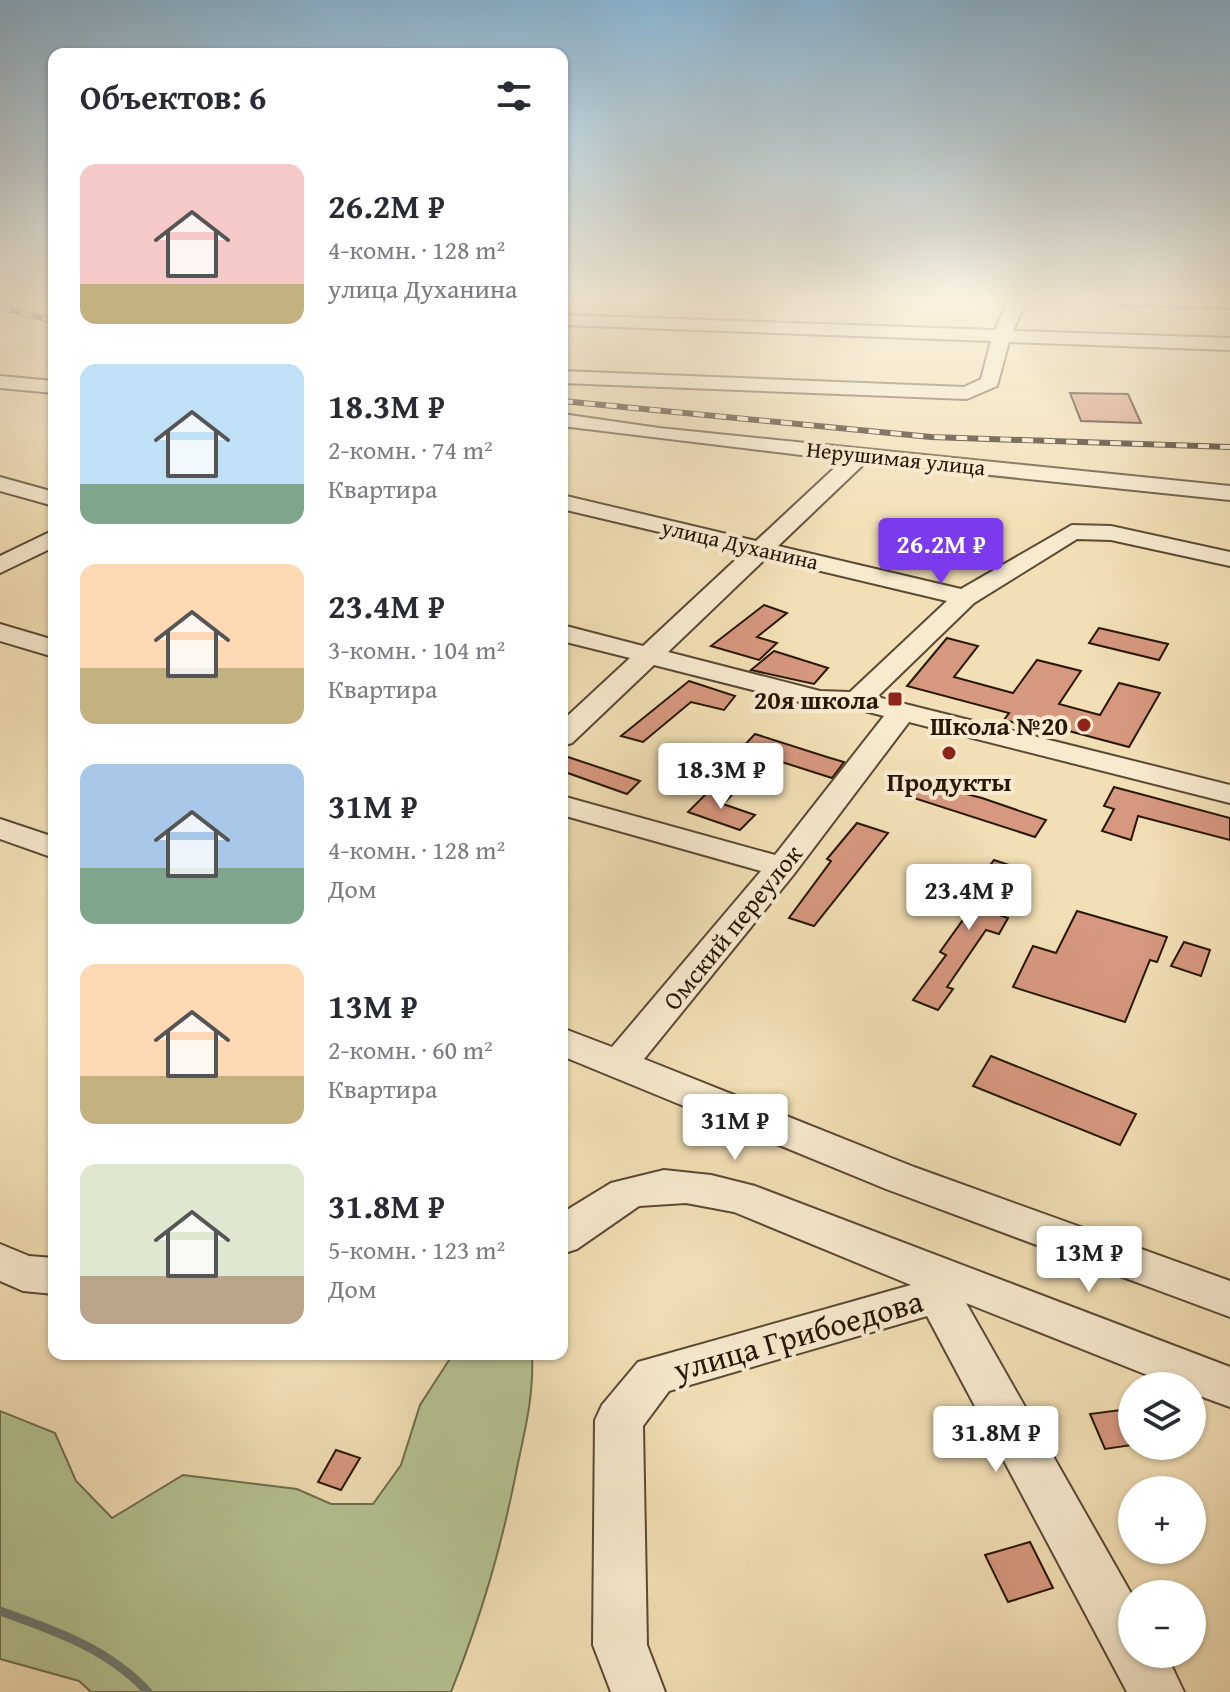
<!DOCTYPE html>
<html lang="ru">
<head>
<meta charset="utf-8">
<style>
  body { margin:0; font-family:"Gentium Book Plus",serif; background:#f2f2f3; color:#2b2b33; height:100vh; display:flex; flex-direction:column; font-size:30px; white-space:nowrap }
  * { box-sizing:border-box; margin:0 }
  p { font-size:26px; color:#7c7c81 }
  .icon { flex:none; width:44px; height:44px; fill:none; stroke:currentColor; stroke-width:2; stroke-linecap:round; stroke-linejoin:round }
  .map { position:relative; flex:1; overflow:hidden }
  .side { position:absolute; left:48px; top:48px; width:520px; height:1312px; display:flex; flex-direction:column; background:#fff; border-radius:16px; box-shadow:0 2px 6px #0004 }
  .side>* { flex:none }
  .tools { position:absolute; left:1118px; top:1372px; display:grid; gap:16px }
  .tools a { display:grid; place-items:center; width:88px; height:88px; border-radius:50%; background:#fff; box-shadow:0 2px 6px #0004; font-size:40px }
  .price { position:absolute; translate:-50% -68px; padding:0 18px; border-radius:8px; background:#fff; color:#222; font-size:26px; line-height:52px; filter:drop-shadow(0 2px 4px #0008) }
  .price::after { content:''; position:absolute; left:50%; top:48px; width:24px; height:18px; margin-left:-12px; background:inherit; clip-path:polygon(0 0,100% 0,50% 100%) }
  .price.active { background:#7c3aed; color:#fff }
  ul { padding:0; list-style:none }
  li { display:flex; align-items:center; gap:24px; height:200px; padding:0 32px }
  li span { display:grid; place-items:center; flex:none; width:224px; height:160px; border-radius:16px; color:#555 }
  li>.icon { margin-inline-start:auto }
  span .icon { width:96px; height:96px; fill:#fffc; stroke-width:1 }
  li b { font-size:34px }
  h2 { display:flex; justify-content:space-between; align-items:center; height:96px; padding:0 32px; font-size:34px }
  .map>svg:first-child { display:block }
</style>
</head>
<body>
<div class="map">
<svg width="1230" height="1692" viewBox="0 0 1230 1692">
  <rect width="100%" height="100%" fill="#f2dfb5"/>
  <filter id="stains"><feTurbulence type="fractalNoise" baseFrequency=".0025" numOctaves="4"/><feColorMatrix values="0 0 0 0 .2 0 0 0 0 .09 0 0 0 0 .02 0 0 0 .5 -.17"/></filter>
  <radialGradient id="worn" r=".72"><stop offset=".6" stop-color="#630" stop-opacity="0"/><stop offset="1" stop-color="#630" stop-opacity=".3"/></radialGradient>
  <path fill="#b5c392" stroke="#6e6d4e" stroke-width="2" d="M453,1354H532C534,1392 526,1426 518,1463C502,1546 482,1614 451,1692H91L79,1681L0,1659V1411L55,1433L76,1481L112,1518L183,1475L297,1489L331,1504H373L401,1465L420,1405Z"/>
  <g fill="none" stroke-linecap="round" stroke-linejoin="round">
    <path stroke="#6e7971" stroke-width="9" d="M0,1611C54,1630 109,1649 148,1692"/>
  </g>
  <g fill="#d6987f" stroke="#271709" stroke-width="2">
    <path d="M1070,393L1128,394L1141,423L1081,421Z"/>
    <path d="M764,605L787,613L757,637L777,643L759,660L711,646Z"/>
    <path d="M1099,628L1168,644L1159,660L1089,643Z"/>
    <path d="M947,638L978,646L954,677L1013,693L1037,660L1081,671L1059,704L1100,715L1119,683L1160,693L1129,747L1035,722L1032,727L1004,720L1009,713L907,686Z"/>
    <path d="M774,651L828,668L814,684L751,670Z"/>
    <path d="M689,681L735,696L724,710L691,702L643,742L621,736Z"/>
    <path d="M755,734L827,757L844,762L832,778L741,749Z"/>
    <path d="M565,756L640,781L627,794L562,771Z"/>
    <path d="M897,776L982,798L1046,820L1035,837L886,789Z"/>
    <path d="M1114,787L1230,818V840L1138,816L1131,840L1102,831L1114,809L1104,806Z"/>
    <path d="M711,789L731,796L723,804L755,815L740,830L688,812Z"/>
    <path d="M857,823L888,833L814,926L789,918L831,861L827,859Z"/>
    <path d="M994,860L1021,869L990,912L1008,918L999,934L986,930L947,987L953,989L938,1010L913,1000L946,955L940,952L977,900L967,897Z"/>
    <path d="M1077,911L1167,937L1157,962L1150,960L1125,1022L1013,987L1033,946L1056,953Z"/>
    <path d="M1184,942L1210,950L1201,976L1171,966Z"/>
    <path d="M991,1056L1136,1114L1120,1145L973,1086Z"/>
    <path d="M1128,1409L1132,1418V1445L1105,1449L1090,1414Z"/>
    <path d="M336,1450L360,1458L341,1490L318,1482Z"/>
    <path d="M1030,1542L1053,1588L1008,1602L985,1555Z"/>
  </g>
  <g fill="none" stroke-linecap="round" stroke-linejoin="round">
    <defs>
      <g id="minor">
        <path d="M1009,299H1027L1013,331L1230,338V350L1009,342L997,386L967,399L562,383V371L964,387L981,379L991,341L562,325V315L995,330Z"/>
        <path d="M1112,299H1230V308L1120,304Z"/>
        <path d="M0,376L54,381V393L0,388Z"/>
        <path d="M562,414L659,428L1230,486V500L866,462L778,546L961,589L1072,525L1111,526L1230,552V566L1111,540L1077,539L974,603L877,697L1230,785V803L909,722L794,874L644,1059L914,1167L1230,1281V1317L886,1189L562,1056V1028L612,1047L761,871L562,815V796L775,855L884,716L857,709L820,707L654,665L572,743L562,746V721L630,658L562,641V625L643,646L744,552L562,509V495L756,541L843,460L562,426ZM766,558L947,601L850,692L820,691L668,652Z"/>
        <path d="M0,477L54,492V506L0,491Z"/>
        <path d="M54,530V547L0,573V556Z"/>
        <path d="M0,624L54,640V657L0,641Z"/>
        <path d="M0,819L54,837V858L0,839Z"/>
        <path d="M664,1170L711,1175L755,1186L1230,1367V1407L1192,1393V1386H1175L966,1303L1132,1595V1654H1166L1184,1692H1127L927,1316L669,1391L643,1426L647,1645L665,1692H611L593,1645L595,1420L602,1405L638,1362L911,1285L734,1212L686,1203L639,1206L577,1249L562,1254V1213L611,1183Z"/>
        <path d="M0,1244L29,1256L54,1258V1294L23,1291L0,1281Z"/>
      </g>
    </defs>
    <use href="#minor" stroke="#5a4934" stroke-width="4"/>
    <use href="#minor" fill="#f7eacf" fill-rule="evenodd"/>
    <defs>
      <g id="rail">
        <path d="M0,307L54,321"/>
        <path d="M562,401L931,437L1230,447"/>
      </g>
    </defs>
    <use href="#rail" stroke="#271709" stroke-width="6"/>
    <use href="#rail" stroke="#f7eacf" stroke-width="4" stroke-dasharray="11" stroke-linecap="butt"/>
  </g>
  <linearGradient id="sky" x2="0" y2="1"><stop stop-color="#8ab6d4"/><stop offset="0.56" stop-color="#f9f1de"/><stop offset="1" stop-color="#f9f1de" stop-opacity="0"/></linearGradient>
  <rect width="1230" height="536" fill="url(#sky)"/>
  <g fill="#8f2418" stroke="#f7eacf" stroke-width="3">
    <rect x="887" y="691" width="16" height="16" rx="4"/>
    <circle cx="1084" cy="725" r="8"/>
    <circle cx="949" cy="753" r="8"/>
  </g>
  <g text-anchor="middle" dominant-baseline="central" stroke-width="8" stroke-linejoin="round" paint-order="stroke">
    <g font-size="22" fill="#271709" stroke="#f7eacf">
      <text transform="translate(896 458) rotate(6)">Нерушимая улица</text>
      <text transform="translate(740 544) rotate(13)">улица Духанина</text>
    </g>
    <g font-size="26" font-weight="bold" fill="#271709" stroke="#f7eacf" text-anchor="end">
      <text x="879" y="699">20я школа</text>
      <text x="1068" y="725">Школа №20</text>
      <text x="949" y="781" text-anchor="middle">Продукты</text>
    </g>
    <g font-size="26" fill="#271709" stroke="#f7eacf">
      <text transform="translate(732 927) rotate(-51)">Омский переулок</text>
    </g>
    <g font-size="32" fill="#271709" stroke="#f7eacf">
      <text transform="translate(798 1335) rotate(-16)">улица Грибоедова</text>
    </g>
  </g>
  <rect width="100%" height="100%" filter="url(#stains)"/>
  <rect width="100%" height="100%" fill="url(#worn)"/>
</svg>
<div class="tools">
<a><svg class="icon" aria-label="layers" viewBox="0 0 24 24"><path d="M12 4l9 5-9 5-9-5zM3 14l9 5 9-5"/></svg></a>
<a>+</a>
<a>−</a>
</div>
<b class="price active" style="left:941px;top:586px">26.2M ₽</b>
<b class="price" style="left:721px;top:811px">18.3M ₽</b>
<b class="price" style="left:969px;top:932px">23.4M ₽</b>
<b class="price" style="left:735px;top:1162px">31M ₽</b>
<b class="price" style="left:1089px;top:1294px">13M ₽</b>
<b class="price" style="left:996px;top:1474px">31.8M ₽</b>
<section class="side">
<h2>Объектов: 6<svg class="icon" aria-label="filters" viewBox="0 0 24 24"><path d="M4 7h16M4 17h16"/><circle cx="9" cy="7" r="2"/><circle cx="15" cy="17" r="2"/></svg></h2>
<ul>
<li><span style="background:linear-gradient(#f6c9c9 75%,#c2b280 0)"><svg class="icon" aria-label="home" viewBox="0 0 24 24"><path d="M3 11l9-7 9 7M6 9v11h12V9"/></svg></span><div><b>26.2M ₽</b><p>4-комн. · 128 m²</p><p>улица Духанина</p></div></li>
<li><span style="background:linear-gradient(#bfe0f5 75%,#7fa58c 0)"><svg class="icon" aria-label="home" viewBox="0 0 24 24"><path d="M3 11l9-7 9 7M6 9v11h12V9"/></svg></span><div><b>18.3M ₽</b><p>2-комн. · 74 m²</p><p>Квартира</p></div></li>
<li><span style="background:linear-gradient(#ffd9b3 65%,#c2b280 0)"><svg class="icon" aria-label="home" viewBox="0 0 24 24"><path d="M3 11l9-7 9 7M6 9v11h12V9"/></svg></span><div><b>23.4M ₽</b><p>3-комн. · 104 m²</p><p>Квартира</p></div></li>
<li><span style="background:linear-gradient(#a9c7e8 65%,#7fa58c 0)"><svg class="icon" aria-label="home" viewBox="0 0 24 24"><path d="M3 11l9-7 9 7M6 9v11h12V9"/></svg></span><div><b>31M ₽</b><p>4-комн. · 128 m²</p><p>Дом</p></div></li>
<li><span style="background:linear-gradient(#ffd9b3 70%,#c2b280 0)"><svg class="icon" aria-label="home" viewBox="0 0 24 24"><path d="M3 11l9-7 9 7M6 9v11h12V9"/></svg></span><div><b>13M ₽</b><p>2-комн. · 60 m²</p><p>Квартира</p></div></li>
<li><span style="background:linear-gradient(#dfe7d0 70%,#b9a48a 0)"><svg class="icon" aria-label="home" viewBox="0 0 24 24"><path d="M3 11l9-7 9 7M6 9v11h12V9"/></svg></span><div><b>31.8M ₽</b><p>5-комн. · 123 m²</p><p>Дом</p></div></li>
</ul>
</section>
</div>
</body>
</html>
